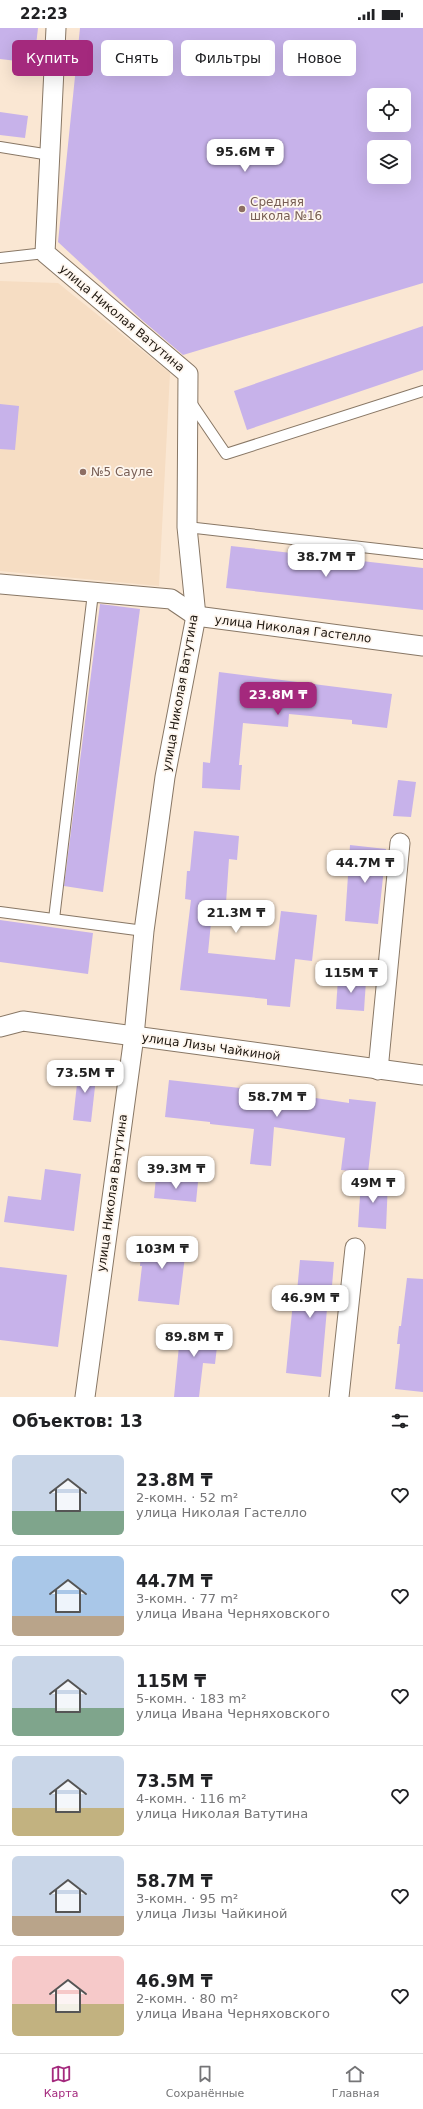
<!DOCTYPE html>
<html lang="ru">
<head>
<meta charset="utf-8">
<style>
  body { margin:0; font-family:"DejaVu Sans",sans-serif; background:#f2f2f2; color:#202124; height:100vh; display:flex; flex-direction:column; font-size:15px; white-space:nowrap }
  * { box-sizing:border-box; margin:0 }
  p { font-size:13px; color:#757577 }
  .icon { flex:none; width:22px; height:22px; fill:none; stroke:currentColor; stroke-width:2; stroke-linecap:round; stroke-linejoin:round }
  .map { position:relative; height:1369px; overflow:hidden }
  .sheet { display:flex; flex-direction:column; background:#fff; flex:1 }
  .sheet>* { flex:none }
  .hud { position:absolute; left:12px; top:12px; width:399px; height:36px; display:flex; gap:8px }
  .fabs { position:absolute; left:367px; top:60px; display:grid; gap:8px }
  .fabs a { display:grid; place-items:center; width:44px; height:44px; border-radius:6px; background:#fff; box-shadow:0 4px 16px #0002; font-size:20px }
  .price { position:absolute; translate:-50% -34px; padding:0 9px; border-radius:8px; background:#fff; color:#222; font-size:13px; line-height:26px; filter:drop-shadow(0 1px 2px #0008) }
  .price::after { content:''; position:absolute; left:50%; top:24px; width:12px; height:9px; margin-left:-6px; background:inherit; clip-path:polygon(0 0,100% 0,50% 100%) }
  .price.current { background:#a4297d; color:#fff }
  ul { padding:0; list-style:none }
  li { display:flex; align-items:center; gap:12px; height:100px; padding:0 12px }
  li+li { border-top:1px solid #e0e0e0 }
  li span { display:grid; place-items:center; flex:none; width:112px; height:80px; border-radius:6px; color:#555 }
  li>.icon { margin-inline-start:auto }
  span .icon { width:48px; height:48px; fill:#fffc; stroke-width:1 }
  li b { font-size:17px }
  h2 { display:flex; justify-content:space-between; align-items:center; height:48px; padding:0 12px; font-size:17px }
  .tag { padding:0 14px; border-radius:6px; background:#fff; box-shadow:0 4px 16px #0002; font-size:14px; line-height:36px }
  .tag.current { background:#a4297d; color:#fff }
  .status { display:flex; justify-content:space-between; align-items:center; height:28px; padding:0 20px; background:#fff; direction:ltr }
  .status svg { height:11px; fill:currentColor }
  .tab-bar { display:flex; justify-content:space-around; align-items:center; height:56px; border-top:1px solid #e0e0e0; background:#fff; font-size:11px; color:#757577 }
  .tab-bar a { display:grid; justify-items:center; gap:2px }
  .tab-bar .current { color:#a4297d }
  .map>svg:first-child { display:block }
</style>
</head>
<body>
<div class="status"><b>22:23</b><svg viewBox="0 0 49 12"><path d="M0 12V9h3v3zM5 12V6h3v6zM10 12V3h3v9zM15 12V0h3v12zM26 1h20v11H26zM47 4h2v5h-2z"/></svg></div>
<div class="map">
<svg width="423" height="1369" viewBox="0 0 423 1369">
  <rect width="100%" height="100%" fill="#fae7d3"/>
  <path fill="#f6ddc3" d="M0,253L58,255L170,345L159,558L0,543Z"/>
  <g fill="#c7b2ea" fill-rule="evenodd">
    <path d="M0,0H38L34,35L0,31Z"/>
    <path d="M80,0H423V255L183,327L142,292L58,214ZM374,67H404V97H374ZM374,119H404V149H374Z"/>
    <path d="M0,84L28,88L25,110L0,107Z"/>
    <path d="M423,298V342L247,402L234,363Z"/>
    <path d="M0,376L19,378L15,422L0,421Z"/>
    <path d="M231,518L423,540V582L226,560Z"/>
    <path d="M100,576L140,581L103,864L64,858Z"/>
    <path d="M219,644L392,666L387,700L352,696V692L289,686L288,699L243,695L239,737H242L240,762L202,760L203,734L210,735Z"/>
    <path d="M398,752L416,754L411,789L393,788Z"/>
    <path d="M194,803L239,808L237,832L229,831L226,875L213,874L208,925L275,932L281,883L317,887L312,933L295,931L290,979L267,977V971L180,962L191,872L185,871L187,843H190Z"/>
    <path d="M350,817L386,821L378,896L345,893Z"/>
    <path d="M0,892L93,905L88,946L0,934Z"/>
    <path d="M338,950L366,952L364,983L336,981Z"/>
    <path d="M79,1038L97,1041L91,1094L73,1092Z"/>
    <path d="M169,1052L240,1060L239,1062L302,1068L349,1075V1071L376,1074L368,1145L341,1142L345,1110L274,1099L271,1138L250,1136L254,1101L210,1096V1094L165,1089Z"/>
    <path d="M45,1141L81,1146L74,1203L4,1194L8,1168L41,1172Z"/>
    <path d="M156,1149L198,1154L196,1174L154,1170Z"/>
    <path d="M361,1152L388,1153L386,1201L358,1199Z"/>
    <path d="M142,1208L187,1212L179,1277L138,1273L142,1238H140Z"/>
    <path d="M300,1232L334,1234L332,1258H329L321,1349L286,1345L293,1274H296Z"/>
    <path d="M0,1239L67,1247L58,1319L0,1312Z"/>
    <path d="M407,1250L423,1251V1364L395,1361L400,1316H397L399,1298H401Z"/>
    <path d="M181,1297L219,1301L215,1336L203,1335L199,1369H174Z"/>
  </g>
  <g fill="none" stroke-linecap="round" stroke-linejoin="round">
    <defs>
      <g id="lane">
        <path d="M0,119L50,127"/>
        <path d="M0,230L45,225"/>
        <path d="M190,373L226,426L423,363"/>
        <path d="M187,499L423,526"/>
        <path d="M0,884L144,903"/>
        <path d="M54,891L93,565"/>
      </g>
      <g id="street">
        <path d="M56,0L45,225L188,346L187,499L196,588L165,749L144,903L134,1008L85,1369"/>
        <path d="M0,556L171,571L196,588L423,618"/>
        <path d="M0,999L23,993L423,1047"/>
        <path d="M378,1042L400,815"/>
        <path d="M339,1369L355,1220"/>
      </g>
    </defs>
    <use href="#lane" stroke="#887765" stroke-width="12"/>
    <use href="#street" stroke="#887765" stroke-width="21"/>
    <use href="#lane" stroke="#fff" stroke-width="10"/>
    <use href="#street" stroke="#fff" stroke-width="19"/>
  </g>
  <g fill="#8d6e63" stroke="#fef6ee" stroke-width="1.5">
    <circle cx="242" cy="181" r="4"/>
    <circle cx="83" cy="444" r="4"/>
  </g>
  <g text-anchor="middle" dominant-baseline="central" stroke-width="3.5" stroke-linejoin="round" paint-order="stroke">
    <g font-size="12" fill="#785e54" stroke="#fef6ee" text-anchor="start">
      <text x="250" y="174">Средняя<tspan x="250" dy="14">школа №16</tspan></text>
      <text x="91" y="444">№5 Сауле</text>
    </g>
    <g font-size="12" fill="#1c150e" stroke="#fef6ee">
      <text transform="translate(122 290) rotate(40)">улица Николая Ватутина</text>
      <text transform="translate(293 601) rotate(7)">улица Николая Гастелло</text>
      <text transform="translate(180 665) rotate(-80)">улица Николая Ватутина</text>
      <text transform="translate(211 1019) rotate(8)">улица Лизы Чайкиной</text>
      <text transform="translate(112 1165) rotate(-82)">улица Николая Ватутина</text>
    </g>
  </g>
</svg>
<div class="fabs">
<a><svg class="icon" aria-label="locate" viewBox="0 0 24 24"><circle cx="12" cy="12" r="6"/><path d="M12 2v4M12 18v4M2 12h4M18 12h4"/></svg></a>
<a><svg class="icon" aria-label="layers" viewBox="0 0 24 24"><path d="M12 4l9 5-9 5-9-5zM3 14l9 5 9-5"/></svg></a>
</div>
<b class="price" style="left:245px;top:145px">95.6M ₸</b>
<b class="price" style="left:326px;top:550px">38.7M ₸</b>
<b class="price current" style="left:278px;top:688px">23.8M ₸</b>
<b class="price" style="left:365px;top:856px">44.7M ₸</b>
<b class="price" style="left:236px;top:906px">21.3M ₸</b>
<b class="price" style="left:351px;top:966px">115M ₸</b>
<b class="price" style="left:85px;top:1066px">73.5M ₸</b>
<b class="price" style="left:277px;top:1090px">58.7M ₸</b>
<b class="price" style="left:176px;top:1162px">39.3M ₸</b>
<b class="price" style="left:373px;top:1176px">49M ₸</b>
<b class="price" style="left:162px;top:1242px">103M ₸</b>
<b class="price" style="left:310px;top:1291px">46.9M ₸</b>
<b class="price" style="left:194px;top:1330px">89.8M ₸</b>
<div class="hud">
<a class="tag current">Купить</a>
<a class="tag">Снять</a>
<a class="tag">Фильтры</a>
<a class="tag">Новое</a>
</div>
</div>
<section class="sheet">
<h2>Объектов: 13<svg class="icon" aria-label="filters" viewBox="0 0 24 24"><path d="M4 7h16M4 17h16"/><circle cx="9" cy="7" r="2"/><circle cx="15" cy="17" r="2"/></svg></h2>
<ul>
<li><span style="background:linear-gradient(#c9d6e8 70%,#7fa58c 0)"><svg class="icon" aria-label="home" viewBox="0 0 24 24"><path d="M3 11l9-7 9 7M6 9v11h12V9"/></svg></span><div><b>23.8M ₸</b><p>2-комн. · 52 m²</p><p>улица Николая Гастелло</p></div><svg class="icon" aria-label="heart" viewBox="0 0 24 24"><path d="M12 20l-8-8c-3-5 5-10 8-4 3-6 11-1 8 4z"/></svg></li>
<li><span style="background:linear-gradient(#a9c7e8 75%,#b9a48a 0)"><svg class="icon" aria-label="home" viewBox="0 0 24 24"><path d="M3 11l9-7 9 7M6 9v11h12V9"/></svg></span><div><b>44.7M ₸</b><p>3-комн. · 77 m²</p><p>улица Ивана Черняховского</p></div><svg class="icon" aria-label="heart" viewBox="0 0 24 24"><path d="M12 20l-8-8c-3-5 5-10 8-4 3-6 11-1 8 4z"/></svg></li>
<li><span style="background:linear-gradient(#c9d6e8 65%,#7fa58c 0)"><svg class="icon" aria-label="home" viewBox="0 0 24 24"><path d="M3 11l9-7 9 7M6 9v11h12V9"/></svg></span><div><b>115M ₸</b><p>5-комн. · 183 m²</p><p>улица Ивана Черняховского</p></div><svg class="icon" aria-label="heart" viewBox="0 0 24 24"><path d="M12 20l-8-8c-3-5 5-10 8-4 3-6 11-1 8 4z"/></svg></li>
<li><span style="background:linear-gradient(#c9d6e8 65%,#c2b280 0)"><svg class="icon" aria-label="home" viewBox="0 0 24 24"><path d="M3 11l9-7 9 7M6 9v11h12V9"/></svg></span><div><b>73.5M ₸</b><p>4-комн. · 116 m²</p><p>улица Николая Ватутина</p></div><svg class="icon" aria-label="heart" viewBox="0 0 24 24"><path d="M12 20l-8-8c-3-5 5-10 8-4 3-6 11-1 8 4z"/></svg></li>
<li><span style="background:linear-gradient(#c9d6e8 75%,#b9a48a 0)"><svg class="icon" aria-label="home" viewBox="0 0 24 24"><path d="M3 11l9-7 9 7M6 9v11h12V9"/></svg></span><div><b>58.7M ₸</b><p>3-комн. · 95 m²</p><p>улица Лизы Чайкиной</p></div><svg class="icon" aria-label="heart" viewBox="0 0 24 24"><path d="M12 20l-8-8c-3-5 5-10 8-4 3-6 11-1 8 4z"/></svg></li>
<li><span style="background:linear-gradient(#f6c9c9 60%,#c2b280 0)"><svg class="icon" aria-label="home" viewBox="0 0 24 24"><path d="M3 11l9-7 9 7M6 9v11h12V9"/></svg></span><div><b>46.9M ₸</b><p>2-комн. · 80 m²</p><p>улица Ивана Черняховского</p></div><svg class="icon" aria-label="heart" viewBox="0 0 24 24"><path d="M12 20l-8-8c-3-5 5-10 8-4 3-6 11-1 8 4z"/></svg></li>
</ul>
</section>
<nav class="tab-bar">
<a class="current"><svg class="icon" aria-label="map" viewBox="0 0 24 24"><path d="M3 6l6-2 6 2 6-2v14l-6 2-6-2-6 2zM9 4v14M15 6v14"/></svg>Карта</a>
<a><svg class="icon" aria-label="saved" viewBox="0 0 24 24"><path d="M7 4h10v16l-5-4-5 4z"/></svg>Сохранённые</a>
<a><svg class="icon" aria-label="home" viewBox="0 0 24 24"><path d="M3 11l9-7 9 7M6 9v11h12V9"/></svg>Главная</a>
</nav>
</body>
</html>
